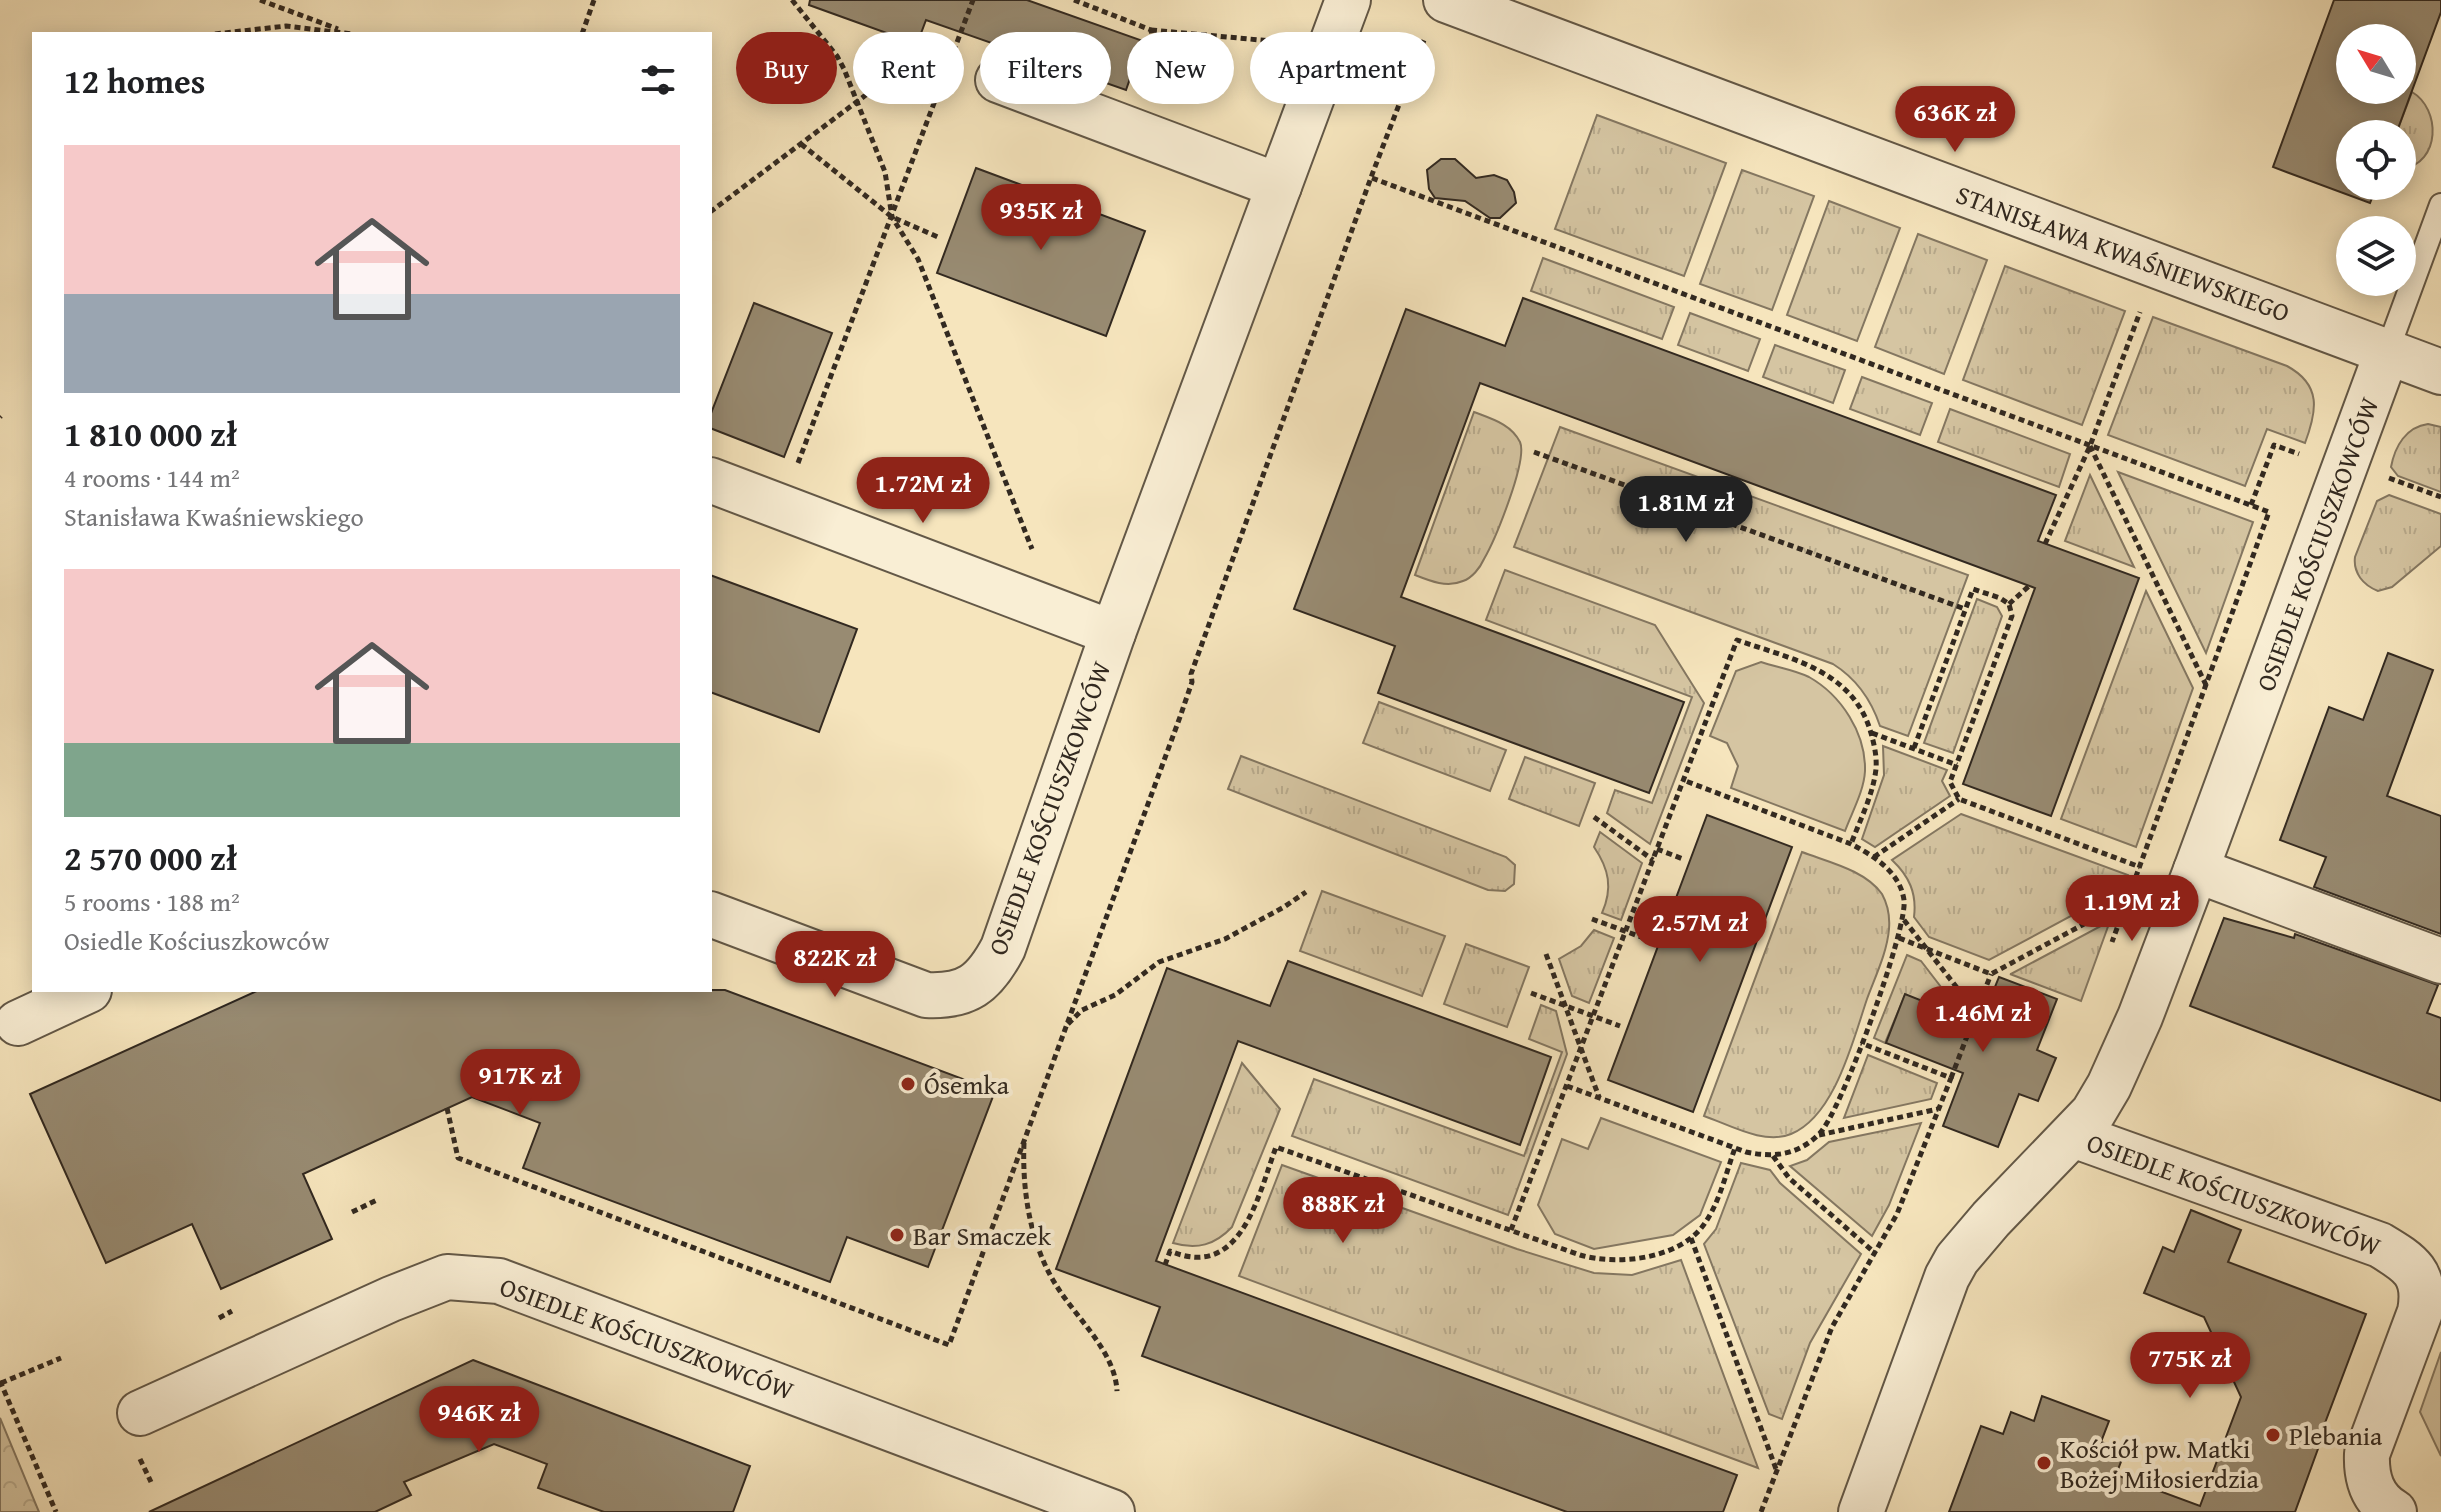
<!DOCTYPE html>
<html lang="en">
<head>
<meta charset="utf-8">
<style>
  body { margin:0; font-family:"Gentium Book Plus",serif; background:#f2f2f2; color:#202124; height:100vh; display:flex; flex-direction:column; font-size:30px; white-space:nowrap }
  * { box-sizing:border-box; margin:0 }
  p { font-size:26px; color:#757577 }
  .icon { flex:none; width:44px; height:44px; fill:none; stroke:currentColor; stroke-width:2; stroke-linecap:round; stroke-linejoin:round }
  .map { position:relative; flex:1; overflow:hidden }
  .panel { position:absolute; left:32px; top:32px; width:680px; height:960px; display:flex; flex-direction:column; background:#fff; border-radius:0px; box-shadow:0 4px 20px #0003 }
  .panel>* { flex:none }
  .hud { position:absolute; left:736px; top:32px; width:760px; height:72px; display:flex; gap:16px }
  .needle { width:52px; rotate:308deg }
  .buttons { position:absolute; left:2336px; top:24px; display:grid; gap:16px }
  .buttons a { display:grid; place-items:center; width:80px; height:80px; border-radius:50%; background:#fff; box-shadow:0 4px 20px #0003; font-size:40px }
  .price { position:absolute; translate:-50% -68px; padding:0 18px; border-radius:28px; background:#8f2418; color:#fff; font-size:26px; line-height:52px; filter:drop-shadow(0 2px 4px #0008) }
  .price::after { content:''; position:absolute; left:50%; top:48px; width:24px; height:18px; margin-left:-12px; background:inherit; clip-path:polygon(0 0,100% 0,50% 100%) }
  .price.on { background:#222; color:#fff }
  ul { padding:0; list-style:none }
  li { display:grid; align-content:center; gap:16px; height:424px; padding:0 32px }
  li span { display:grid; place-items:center; height:248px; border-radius:0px; color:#555 }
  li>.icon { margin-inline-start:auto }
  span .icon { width:144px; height:144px; fill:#fffc; stroke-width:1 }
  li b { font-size:34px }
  h2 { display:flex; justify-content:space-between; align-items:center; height:96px; padding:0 32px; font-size:34px }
  .chip { padding:0 28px; border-radius:36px; background:#fff; box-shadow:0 4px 20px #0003; font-size:28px; line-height:72px }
  .chip.on { background:#8f2418; color:#fff }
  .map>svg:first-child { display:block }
</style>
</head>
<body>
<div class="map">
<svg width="2441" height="1512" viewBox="0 0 2441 1512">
  <defs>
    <pattern id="grass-tufts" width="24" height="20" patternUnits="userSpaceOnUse" patternTransform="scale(2)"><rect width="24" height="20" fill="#d5c5a2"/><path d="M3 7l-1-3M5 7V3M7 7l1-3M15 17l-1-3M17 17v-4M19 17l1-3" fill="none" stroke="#b7a98b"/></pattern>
    <pattern id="forest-crowns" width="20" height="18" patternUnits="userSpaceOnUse" patternTransform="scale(2)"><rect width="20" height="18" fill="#d5c5a2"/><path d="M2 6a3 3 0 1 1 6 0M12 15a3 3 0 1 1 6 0" fill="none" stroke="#b7a98b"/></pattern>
  </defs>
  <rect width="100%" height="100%" fill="#f6e5bd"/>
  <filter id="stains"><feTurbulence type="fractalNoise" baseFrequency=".0025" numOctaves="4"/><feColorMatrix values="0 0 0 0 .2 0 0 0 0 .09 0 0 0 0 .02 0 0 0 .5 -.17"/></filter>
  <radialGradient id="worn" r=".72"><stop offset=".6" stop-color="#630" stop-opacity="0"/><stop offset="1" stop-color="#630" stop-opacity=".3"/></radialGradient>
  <g fill="url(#grass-tufts)" stroke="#847761" stroke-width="2">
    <path d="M2412,92C2441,109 2441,163 2402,169V134H2396Z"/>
    <path d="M1597,115L1726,163L1684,276L1555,229Z"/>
    <path d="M1742,170L1814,196L1772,310L1700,284Z"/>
    <path d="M1829,201L1900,228L1857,341L1787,315Z"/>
    <path d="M1918,234L1987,260L1944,374L1875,347Z"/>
    <path d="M1543,258L1674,307L1662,339L1531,291Z"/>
    <path d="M2005,266L2125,311L2082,425L1963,380Z"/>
    <path d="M1690,313L1760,339L1748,371L1678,345Z"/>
    <path d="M2153,317L2287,366C2322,385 2317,411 2305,443L2267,429L2245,486L2108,435Z"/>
    <path d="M1775,345L1845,370L1833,403L1763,377Z"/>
    <path d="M1862,377L1932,403L1920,435L1850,409Z"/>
    <path d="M1950,409L2070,454L2059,487L1938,442Z"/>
    <path d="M1474,412C1492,419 1511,424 1520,442C1528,460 1495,540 1484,559C1480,568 1472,578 1463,581C1447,588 1430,581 1415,575Z"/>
    <path d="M2428,424L2441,427V492L2398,476L2391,467C2395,446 2406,427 2428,424Z"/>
    <path d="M1560,427L1968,575L1908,736L1880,726C1871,699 1857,679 1833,664L1514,547Z"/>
    <path d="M2118,472L2253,522L2206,653Z"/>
    <path d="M2090,475L2134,567L2065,541Z"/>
    <path d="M2389,495L2441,514V546L2392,587L2378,591C2363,585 2353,573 2355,557L2377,501Z"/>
    <path d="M1505,570L1655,625L1704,703L1650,844L1607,813L1615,790L1652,803L1692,697L1486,620Z"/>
    <path d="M2146,591L2193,688L2136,847L2061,819Z"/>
    <path d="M1977,599L1997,607L2002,616L1953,753L1924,743Z"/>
    <path d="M1379,702L1506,750L1490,791L1363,743Z"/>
    <path d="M1883,746L1947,770L1942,781L1950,796L1875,847L1862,839L1884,775Z"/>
    <path d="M1241,756L1506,857L1515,865L1514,884L1505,891L1488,890L1228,789Z"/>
    <path d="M1525,757L1595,783L1579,826L1509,799Z"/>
    <path d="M1961,814L2128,875L2123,888L1989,960L1929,937L1914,917C1917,893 1909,876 1892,860Z"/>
    <path d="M1600,832L1642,863L1621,920L1602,913C1613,888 1609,869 1594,847Z"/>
    <path d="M1802,852C1828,862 1865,870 1882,894C1888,905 1890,917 1889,929C1887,953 1875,977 1867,999C1853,1040 1835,1116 1791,1134C1764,1145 1730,1125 1704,1116Z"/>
    <path d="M1322,891L1445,936L1422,996L1300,951Z"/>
    <path d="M2110,921L2081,1001L2010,974H2011Z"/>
    <path d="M1594,930L1614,938L1589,1003L1572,996L1559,959L1581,946Z"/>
    <path d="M1466,944L1529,967L1507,1027L1444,1004Z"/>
    <path d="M1907,955L1921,961L1964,1017L1905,995L1885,1043L1874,1038Z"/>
    <path d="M1541,1005L1556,1011L1567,1054L1508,1215L1292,1136L1314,1079L1524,1156L1562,1052L1529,1039Z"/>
    <path d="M1868,1055L1937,1083L1931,1099L1844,1118Z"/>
    <path d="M1242,1063L1280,1109L1232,1227C1215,1245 1197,1250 1173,1243Z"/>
    <path d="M1921,1123L1889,1205L1872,1236L1790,1166L1807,1160L1829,1142Z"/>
    <path d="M1741,1163L1770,1170L1780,1183L1861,1254L1810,1343L1782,1419L1769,1414L1704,1244L1716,1229Z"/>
    <path d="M1282,1165L1517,1249L1594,1273L1632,1275L1681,1260L1758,1468L1239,1276Z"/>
  </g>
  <path fill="url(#forest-crowns)" stroke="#847761" stroke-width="2" d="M0,1418L39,1512H0Z"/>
  <g fill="#d5c5a2" stroke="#847761" stroke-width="2">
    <path d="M1761,662C1776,667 1795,670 1809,677C1841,695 1866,733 1865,771C1864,791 1852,812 1845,831L1731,788L1738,766L1727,743L1710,736L1736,671Z"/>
    <path d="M1601,1118L1721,1162L1700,1215L1673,1235L1594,1249L1555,1234L1538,1205L1562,1139L1588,1149Z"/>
    <path d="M2441,1352V1456L2420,1412Z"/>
  </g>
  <g fill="#988b72" stroke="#322920" stroke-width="2" fill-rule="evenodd">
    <path d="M810,0H1027L1143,41L1126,90L926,20L917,44L809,5Z"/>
    <path d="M2334,0H2441V12L2396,134H2350V186H2377L2370,203L2273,167ZM2350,38H2402V90H2350Z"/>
    <path d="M1441,159H1455L1476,178L1494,175L1507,180L1514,192L1516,203L1500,218H1490L1465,201L1435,198L1429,189L1427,170Z"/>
    <path d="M976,168L1145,231L1106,336L937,273Z"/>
    <path d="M1523,298L2056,495L2038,541L2139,578L2051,816L1963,784L2035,588L1480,383L1401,597L1684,702L1649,793L1378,693L1395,646L1294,609L1406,309L1505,346Z"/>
    <path d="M754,303L832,333L784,457L710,428V416Z"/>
    <path d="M710,575L857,629L819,732L710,692Z"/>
    <path d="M2388,653L2433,670L2387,796L2441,816V934L2314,887L2326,857L2280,840L2329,707L2363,720Z"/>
    <path d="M1707,815L1792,847L1693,1112L1608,1080Z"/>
    <path d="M2224,918L2294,938L2295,934L2438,985L2427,1013L2441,1018V1101L2190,1006Z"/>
    <path d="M1288,961L1551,1057L1520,1145L1238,1041L1156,1261L1737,1475L1723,1512H1567L1142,1356L1160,1307L1056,1269L1167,968L1270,1006Z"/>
    <path d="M1999,977L2057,999L2037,1050L2056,1058L2038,1101L2019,1094L1998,1147L1943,1126L1963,1073L1886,1043L1905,994L1980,1024Z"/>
    <path d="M259,990H725L995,1091L928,1267L847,1237L830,1282L523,1168L540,1123L472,1097L303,1174L332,1239L221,1289L192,1224L106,1263L30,1094Z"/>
    <path d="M2191,1210L2241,1230L2228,1262L2366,1314L2325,1423L2327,1424L2295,1512H1949L1981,1426L2003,1434L2011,1412L2034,1421L2042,1396L2109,1421L2101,1442L2125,1451L2116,1475L2200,1506L2241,1397L2204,1317L2144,1293L2163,1247L2174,1252Z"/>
    <path d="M473,1360L750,1466L733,1512H604L538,1488L547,1464L494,1444L404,1482L411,1495L375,1512H149Z"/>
  </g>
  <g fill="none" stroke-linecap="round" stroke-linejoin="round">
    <defs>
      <path id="service" d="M2387,352L2441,205"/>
      <g id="minor">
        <path d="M1446,0L2441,372"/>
        <path d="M998,80L1279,186"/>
        <path d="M710,480L1113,633"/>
        <path d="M2196,870L2441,961"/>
        <path d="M710,914L926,995C967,997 984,984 1003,948L1113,633L1348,0"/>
        <path d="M18,1023L89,990"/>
        <path d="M2073,1135L2380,1245C2410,1263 2427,1273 2420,1312L2367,1454C2366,1478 2372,1499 2394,1512"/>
        <path d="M140,1413L391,1299L447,1277L499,1281L1112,1512"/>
        <path d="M1861,1512L1947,1277L1957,1259L1991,1219L2093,1113L2109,1086L2140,1017L2196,870L2387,352"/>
      </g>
    </defs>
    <use href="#service" stroke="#635847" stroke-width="26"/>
    <use href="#minor" stroke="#635847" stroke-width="48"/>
    <g stroke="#322920" stroke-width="5" stroke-dasharray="6 4" stroke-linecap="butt">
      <path d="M260,0L338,29"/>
      <path d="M792,0L837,56L844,69L885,172L892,217L918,259L1032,549"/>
      <path d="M1074,0L1151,30L1160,89"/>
      <path d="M1151,30L1271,41"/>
      <path d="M215,34L286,26L352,34"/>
      <path d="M582,34L594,0"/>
      <path d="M801,144L892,217L938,237"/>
      <path d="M1372,178L2269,512L2112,942"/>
      <path d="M710,212L923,52L950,62"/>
      <path d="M0,417L1,416"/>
      <path d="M2090,446L2206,685"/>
      <path d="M1534,452L1965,609"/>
      <path d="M798,463L973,0"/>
      <path d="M2389,478L2441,497"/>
      <path d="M2251,505L2274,445L2299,454"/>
      <path d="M2045,544L2090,446L2140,312"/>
      <path d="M2009,604L2029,586"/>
      <path d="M1872,733L1957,765"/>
      <path d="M1914,748L1973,589L2000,598L2009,604L2012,616L1950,782L1959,799L2140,867"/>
      <path d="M1594,817L1653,860"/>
      <path d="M1657,849L1683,859"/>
      <path d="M1874,857L1959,799"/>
      <path d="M1592,919L1652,941"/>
      <path d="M1904,920L1976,1012"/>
      <path d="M1899,938L1991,974L2127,901"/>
      <path d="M1546,954L1599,1097"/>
      <path d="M1531,993L1620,1026"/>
      <path d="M1068,1024L1082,1010L1115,995L1159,962L1225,939L1284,907L1306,892"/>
      <path d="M1951,1078L1991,974"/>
      <path d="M1567,1086L1746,1152C1774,1158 1798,1155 1819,1134C1841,1113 1908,928 1904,900C1900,872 1874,856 1851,844L1683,780"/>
      <path d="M447,1108L458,1158L949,1345L1180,717L1192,682L1191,674L1373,172L1424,40"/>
      <path d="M1819,1135L1938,1109"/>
      <path d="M1024,1143C1022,1190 1030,1244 1056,1285C1076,1318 1115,1351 1117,1391"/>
      <path d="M1773,1156L1789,1178L1875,1253"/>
      <path d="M352,1212L379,1199"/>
      <path d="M1511,1230L1737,640C1791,659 1853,670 1871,733C1874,744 1877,756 1876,769C1873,795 1860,820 1851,844"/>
      <path d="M1691,1238L1776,1469"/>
      <path d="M1165,1265L1170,1251C1241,1281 1258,1196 1276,1147L1580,1255C1618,1266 1681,1259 1705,1223C1720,1201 1726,1173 1735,1148"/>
      <path d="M219,1318L232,1311"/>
      <path d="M0,1381L56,1512"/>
      <path d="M1,1383L61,1358"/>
      <path d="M140,1459L151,1482"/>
      <path d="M1761,1512L1832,1327L1897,1214L1951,1078L1861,1043"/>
    </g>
    <use href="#service" stroke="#f9eed4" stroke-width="22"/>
    <use href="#minor" stroke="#f9eed4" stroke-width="44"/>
  </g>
  <g fill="#8f2418" stroke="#f9eed4" stroke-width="3">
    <circle cx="908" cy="1084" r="8"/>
    <circle cx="897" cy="1235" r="8"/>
    <circle cx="2273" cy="1435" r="8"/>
    <circle cx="2044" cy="1463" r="8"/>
  </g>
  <g text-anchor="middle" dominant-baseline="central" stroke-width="8" stroke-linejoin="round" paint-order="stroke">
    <g font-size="26" fill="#322920" stroke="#f9eed4">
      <text transform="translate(2123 253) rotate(20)">STANISŁAWA KWAŚNIEWSKIEGO</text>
      <text transform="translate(2317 544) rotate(-70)">OSIEDLE KOŚCIUSZKOWCÓW</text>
      <text transform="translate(1049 808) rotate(-70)">OSIEDLE KOŚCIUSZKOWCÓW</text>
      <text transform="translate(2234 1194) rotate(20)">OSIEDLE KOŚCIUSZKOWCÓW</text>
      <text transform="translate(647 1338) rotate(20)">OSIEDLE KOŚCIUSZKOWCÓW</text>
    </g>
    <g font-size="26" fill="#322920" stroke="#f9eed4" text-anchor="start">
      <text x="924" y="1084">Ósemka</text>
      <text x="913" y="1235">Bar Smaczek</text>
      <text x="2289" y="1435">Plebania</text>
      <text x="2060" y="1448">Kościół pw. Matki<tspan x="2060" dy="30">Bożej Miłosierdzia</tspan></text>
    </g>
  </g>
  <rect width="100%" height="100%" filter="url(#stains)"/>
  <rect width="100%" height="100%" fill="url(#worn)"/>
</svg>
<div class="buttons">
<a><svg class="needle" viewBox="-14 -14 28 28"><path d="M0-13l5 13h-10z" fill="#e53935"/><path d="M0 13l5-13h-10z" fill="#757577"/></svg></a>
<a><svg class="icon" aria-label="locate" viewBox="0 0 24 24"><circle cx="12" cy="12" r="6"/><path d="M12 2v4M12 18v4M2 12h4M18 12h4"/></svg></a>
<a><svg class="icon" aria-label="layers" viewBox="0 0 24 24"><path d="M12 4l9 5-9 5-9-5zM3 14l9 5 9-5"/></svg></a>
</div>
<b class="price" style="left:1955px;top:154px">636K zł</b>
<b class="price" style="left:1041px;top:252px">935K zł</b>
<b class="price" style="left:923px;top:525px">1.72M zł</b>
<b class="price on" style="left:1686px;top:544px">1.81M zł</b>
<b class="price" style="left:2132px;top:943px">1.19M zł</b>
<b class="price" style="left:1700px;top:964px">2.57M zł</b>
<b class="price" style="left:835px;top:999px">822K zł</b>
<b class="price" style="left:1983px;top:1054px">1.46M zł</b>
<b class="price" style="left:520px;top:1117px">917K zł</b>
<b class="price" style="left:1343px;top:1245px">888K zł</b>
<b class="price" style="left:2190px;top:1400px">775K zł</b>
<b class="price" style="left:479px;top:1454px">946K zł</b>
<div class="hud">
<a class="chip on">Buy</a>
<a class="chip">Rent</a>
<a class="chip">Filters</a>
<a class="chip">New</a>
<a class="chip">Apartment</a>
</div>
<section class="panel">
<h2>12 homes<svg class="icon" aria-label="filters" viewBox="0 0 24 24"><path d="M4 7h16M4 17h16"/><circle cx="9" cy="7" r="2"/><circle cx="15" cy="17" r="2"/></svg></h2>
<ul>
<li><span style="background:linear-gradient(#f6c9c9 60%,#9aa5b1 0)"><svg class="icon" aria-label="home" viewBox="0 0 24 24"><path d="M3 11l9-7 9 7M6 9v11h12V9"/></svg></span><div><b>1 810 000 zł</b><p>4 rooms · 144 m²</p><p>Stanisława Kwaśniewskiego</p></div></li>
<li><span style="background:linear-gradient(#f6c9c9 70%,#7fa58c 0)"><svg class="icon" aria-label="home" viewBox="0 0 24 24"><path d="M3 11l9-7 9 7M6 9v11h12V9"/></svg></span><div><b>2 570 000 zł</b><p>5 rooms · 188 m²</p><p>Osiedle Kościuszkowców</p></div></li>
</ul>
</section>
</div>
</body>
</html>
